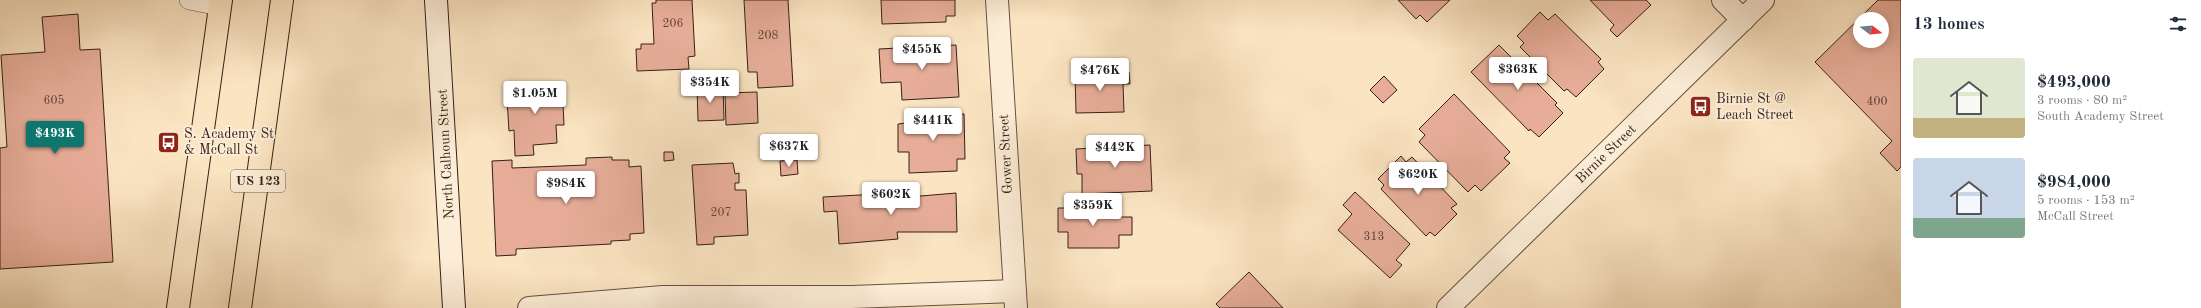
<!DOCTYPE html>
<html lang="en">
<head>
<meta charset="utf-8">
<style>
  body { margin:0; font-family:"Old Standard TT",serif; background:#f6f6f7; color:#1f2937; height:100vh; display:flex; flex-direction:column; font-size:15px; white-space:nowrap }
  * { box-sizing:border-box; margin:0 }
  p { font-size:13px; color:#747a83 }
  .icon { flex:none; width:22px; height:22px; fill:none; stroke:currentColor; stroke-width:2; stroke-linecap:round; stroke-linejoin:round }
  .map { position:relative; flex:1; overflow:hidden }
  .sheet { display:flex; flex-direction:column; background:#fff; width:300px }
  .sheet>* { flex:none }
  .needle { width:26px; rotate:106deg }
  .tools { position:absolute; left:1853px; top:12px; display:grid; gap:8px }
  .tools a { display:grid; place-items:center; width:36px; height:36px; border-radius:50%; background:#fff; box-shadow:0 2px 10px #0003; font-size:20px }
  .price { position:absolute; translate:-50% -34px; padding:0 9px; border-radius:4px; background:#fff; color:#222; font-size:13px; line-height:26px; filter:drop-shadow(0 1px 2px #0008) }
  .price::after { content:''; position:absolute; left:50%; top:24px; width:12px; height:9px; margin-left:-6px; background:inherit; clip-path:polygon(0 0,100% 0,50% 100%) }
  .price.current { background:#0f766e; color:#fff }
  ul { padding:0; list-style:none }
  li { display:flex; align-items:center; gap:12px; height:100px; padding:0 12px }
  li span { display:grid; place-items:center; flex:none; width:112px; height:80px; border-radius:4px; color:#555 }
  li>.icon { margin-inline-start:auto }
  span .icon { width:48px; height:48px; fill:#fffc; stroke-width:1 }
  li b { font-size:17px }
  h2 { display:flex; justify-content:space-between; align-items:center; height:48px; padding:0 12px; font-size:17px }
  main { display:flex; flex:1; min-height:0 }
  .map>svg:first-child { display:block }
</style>
</head>
<body>
<main>
<div class="map">
<svg width="1901" height="308" viewBox="0 0 1901 308">
  <rect width="100%" height="100%" fill="#fbe4c2"/>
  <filter id="stains"><feTurbulence type="fractalNoise" baseFrequency=".005" numOctaves="4"/><feColorMatrix values="0 0 0 0 .2 0 0 0 0 .09 0 0 0 0 .02 0 0 0 .5 -.17"/></filter>
  <radialGradient id="worn" r=".72"><stop offset=".6" stop-color="#630" stop-opacity="0"/><stop offset="1" stop-color="#630" stop-opacity=".3"/></radialGradient>
  <g fill="#e7ad99" stroke="#352018" fill-rule="evenodd">
    <path d="M656,0H692L695,56L688,57L689,69L637,71L636,49H641V44H654L652,3H656Z"/>
    <path d="M744,0H788L793,86L758,88L757,72H748Z"/>
    <path d="M881,0H955V16H946V22L882,24Z"/>
    <path d="M1398,0H1450L1427,22L1420,15L1416,19Z"/>
    <path d="M1590,0H1646L1651,5L1617,37L1610,30L1614,25Z"/>
    <path d="M1878,0H1901V167L1897,171L1880,153L1892,141L1815,62ZM1860,19H1882V41H1860Z"/>
    <path d="M1540,12L1548,20L1555,14L1601,59L1598,62L1604,69L1576,97L1567,89L1564,91L1520,47L1524,43L1517,36Z"/>
    <path d="M78,14L80,50L100,49L113,262L0,269V148L7,147L1,55L45,52L42,17Z"/>
    <path d="M956,45L959,97L902,100L901,82L881,83L879,49Z"/>
    <path d="M1499,45L1557,103L1555,105L1563,113L1539,137L1530,129L1529,131L1471,72Z"/>
    <path d="M1129,72L1130,84H1123L1124,112L1076,113L1075,73Z"/>
    <path d="M1384,76L1397,90L1383,103L1370,90Z"/>
    <path d="M562,83L564,125H556L557,143L533,145L534,155L515,156L514,130L509,131L507,99H512L511,85Z"/>
    <path d="M723,86L724,120L698,121L697,87Z"/>
    <path d="M757,92L758,123L726,125L725,93Z"/>
    <path d="M1454,94L1510,152L1504,158L1510,163L1481,191L1475,185L1468,192L1419,142L1425,135L1419,129Z"/>
    <path d="M964,114L965,159H957V171L909,173V152H898V124L906,123V116Z"/>
    <rect x="780" y="138" width="17" height="14"/>
    <path d="M1150,145L1152,191L1082,194V174H1077L1076,149Z"/>
    <path d="M664,152H673L674,160L664,161Z"/>
    <path d="M1401,156L1406,162L1412,157L1457,204L1451,208L1457,214L1435,236L1430,232L1426,236L1381,189L1384,185L1378,179Z"/>
    <path d="M612,157V160H629V167L641,166L644,233L630,234V240L611,241V244L516,249V255L496,256L492,161L512,160V168L586,165V158Z"/>
    <path d="M797,160L798,174L781,176L780,161Z"/>
    <path d="M733,163L735,174L739,173V183H735V190H746L748,235L714,237V244L697,245L692,165Z"/>
    <path d="M1355,192L1410,244L1396,260L1402,265L1390,278L1338,230L1352,214L1343,205Z"/>
    <path d="M896,193L897,198L956,193L957,232H897L898,239L839,244L837,211L824,212L823,197Z"/>
    <path d="M1058,208H1117V217H1132V235H1119V248H1068V232H1058Z"/>
    <path d="M1249,272L1283,308H1220L1216,304Z"/>
  </g>
  <g fill="none" stroke-linecap="round" stroke-linejoin="round">
    <defs>
      <path id="lane" d="M189,0L220,6"/>
      <g id="street">
        <path d="M997,0L1016,308"/>
        <path d="M1723,0L1743,20"/>
        <path d="M529,308L663,297H852L1015,291"/>
        <path d="M1448,308L1763,0"/>
      </g>
      <path id="secondary" d="M436,0L454,308"/>
      <g id="highway">
        <path d="M178,308L221,0"/>
        <path d="M240,308L282,0"/>
      </g>
    </defs>
    <use href="#lane" stroke="#665142" stroke-width="20"/>
    <use href="#street" stroke="#665142" stroke-width="24"/>
    <use href="#secondary" stroke="#352018" stroke-width="24"/>
    <use href="#highway" stroke="#352018" stroke-width="24"/>
    <use href="#lane" stroke="#fcedd7" stroke-width="19"/>
    <use href="#street" stroke="#fcedd7" stroke-width="22"/>
    <use href="#secondary" stroke="#fcedd7" stroke-width="22"/>
    <use href="#highway" stroke="#fbe4c2" stroke-width="22"/>
  </g>
  <defs>
    <symbol id="bus-square" viewBox="-11 -11 22 22"><rect x="-9" y="-9" width="18" height="18" rx="4" fill="#8f2418" stroke="#fcedd7"/><path d="M-5-6H5V4H4V6H2V4H-2V6H-4V4H-5ZM-3.5-4V0h7V-4ZM-3.5 1.2v1.5H-2V1.2ZM2 1.2v1.5H3.5V1.2Z" fill="#fff"/></symbol>
  </defs>
  <g fill-rule="evenodd">
    <use href="#bus-square" x="1688" y="94" width="25" height="25"/>
    <use href="#bus-square" x="156" y="130" width="25" height="25"/>
  </g>
  <g text-anchor="middle" dominant-baseline="central" stroke-width="4" stroke-linejoin="round" paint-order="stroke">
    <g font-size="12" fill="#624338">
      <text x="673" y="24">206</text>
      <text x="768" y="36">208</text>
      <text x="54" y="101">605</text>
      <text x="1877" y="102">400</text>
      <text x="721" y="213">207</text>
      <text x="1374" y="237">313</text>
    </g>
    <rect fill="#fcedd7" stroke="#715e51" stroke-width="1" x="231" y="170" width="54" height="22" rx="3"/>
    <g font-size="13" font-weight="bold" fill="#352018">
      <text x="258" y="181">US 123</text>
    </g>
    <g font-size="14" fill="#352018" stroke="#fcedd7" text-anchor="start">
      <text x="1716" y="99">Birnie St @<tspan x="1716" dy="16">Leach Street</tspan></text>
      <text x="184" y="134">S. Academy St<tspan x="184" dy="16">&amp; McCall St</tspan></text>
    </g>
    <g font-size="14" fill="#352018" stroke="#fcedd7">
      <text transform="translate(446 154) rotate(-93)">North Calhoun Street</text>
      <text transform="translate(1006 154) rotate(-93)">Gower Street</text>
      <text transform="translate(1606 154) rotate(-44)">Birnie Street</text>
    </g>
  </g>
  <rect width="100%" height="100%" filter="url(#stains)"/>
  <rect width="100%" height="100%" fill="url(#worn)"/>
</svg>
<div class="tools">
<a><svg class="needle" viewBox="-14 -14 28 28"><path d="M0-13l5 13h-10z" fill="#e53935"/><path d="M0 13l5-13h-10z" fill="#747a83"/></svg></a>
</div>
<b class="price" style="left:922px;top:71px">$455K</b>
<b class="price" style="left:1518px;top:91px">$363K</b>
<b class="price" style="left:1100px;top:92px">$476K</b>
<b class="price" style="left:710px;top:104px">$354K</b>
<b class="price" style="left:535px;top:115px">$1.05M</b>
<b class="price" style="left:933px;top:142px">$441K</b>
<b class="price current" style="left:55px;top:155px">$493K</b>
<b class="price" style="left:789px;top:168px">$637K</b>
<b class="price" style="left:1115px;top:169px">$442K</b>
<b class="price" style="left:1418px;top:196px">$620K</b>
<b class="price" style="left:566px;top:205px">$984K</b>
<b class="price" style="left:891px;top:216px">$602K</b>
<b class="price" style="left:1093px;top:227px">$359K</b>
</div>
<section class="sheet">
<h2>13 homes<svg class="icon" aria-label="filters" viewBox="0 0 24 24"><path d="M4 7h16M4 17h16"/><circle cx="9" cy="7" r="2"/><circle cx="15" cy="17" r="2"/></svg></h2>
<ul>
<li><span style="background:linear-gradient(#dfe7d0 75%,#c2b280 0)"><svg class="icon" aria-label="home" viewBox="0 0 24 24"><path d="M3 11l9-7 9 7M6 9v11h12V9"/></svg></span><div><b>$493,000</b><p>3 rooms · 80 m²</p><p>South Academy Street</p></div></li>
<li><span style="background:linear-gradient(#c9d6e8 75%,#7fa58c 0)"><svg class="icon" aria-label="home" viewBox="0 0 24 24"><path d="M3 11l9-7 9 7M6 9v11h12V9"/></svg></span><div><b>$984,000</b><p>5 rooms · 153 m²</p><p>McCall Street</p></div></li>
</ul>
</section>
</main>
</body>
</html>
